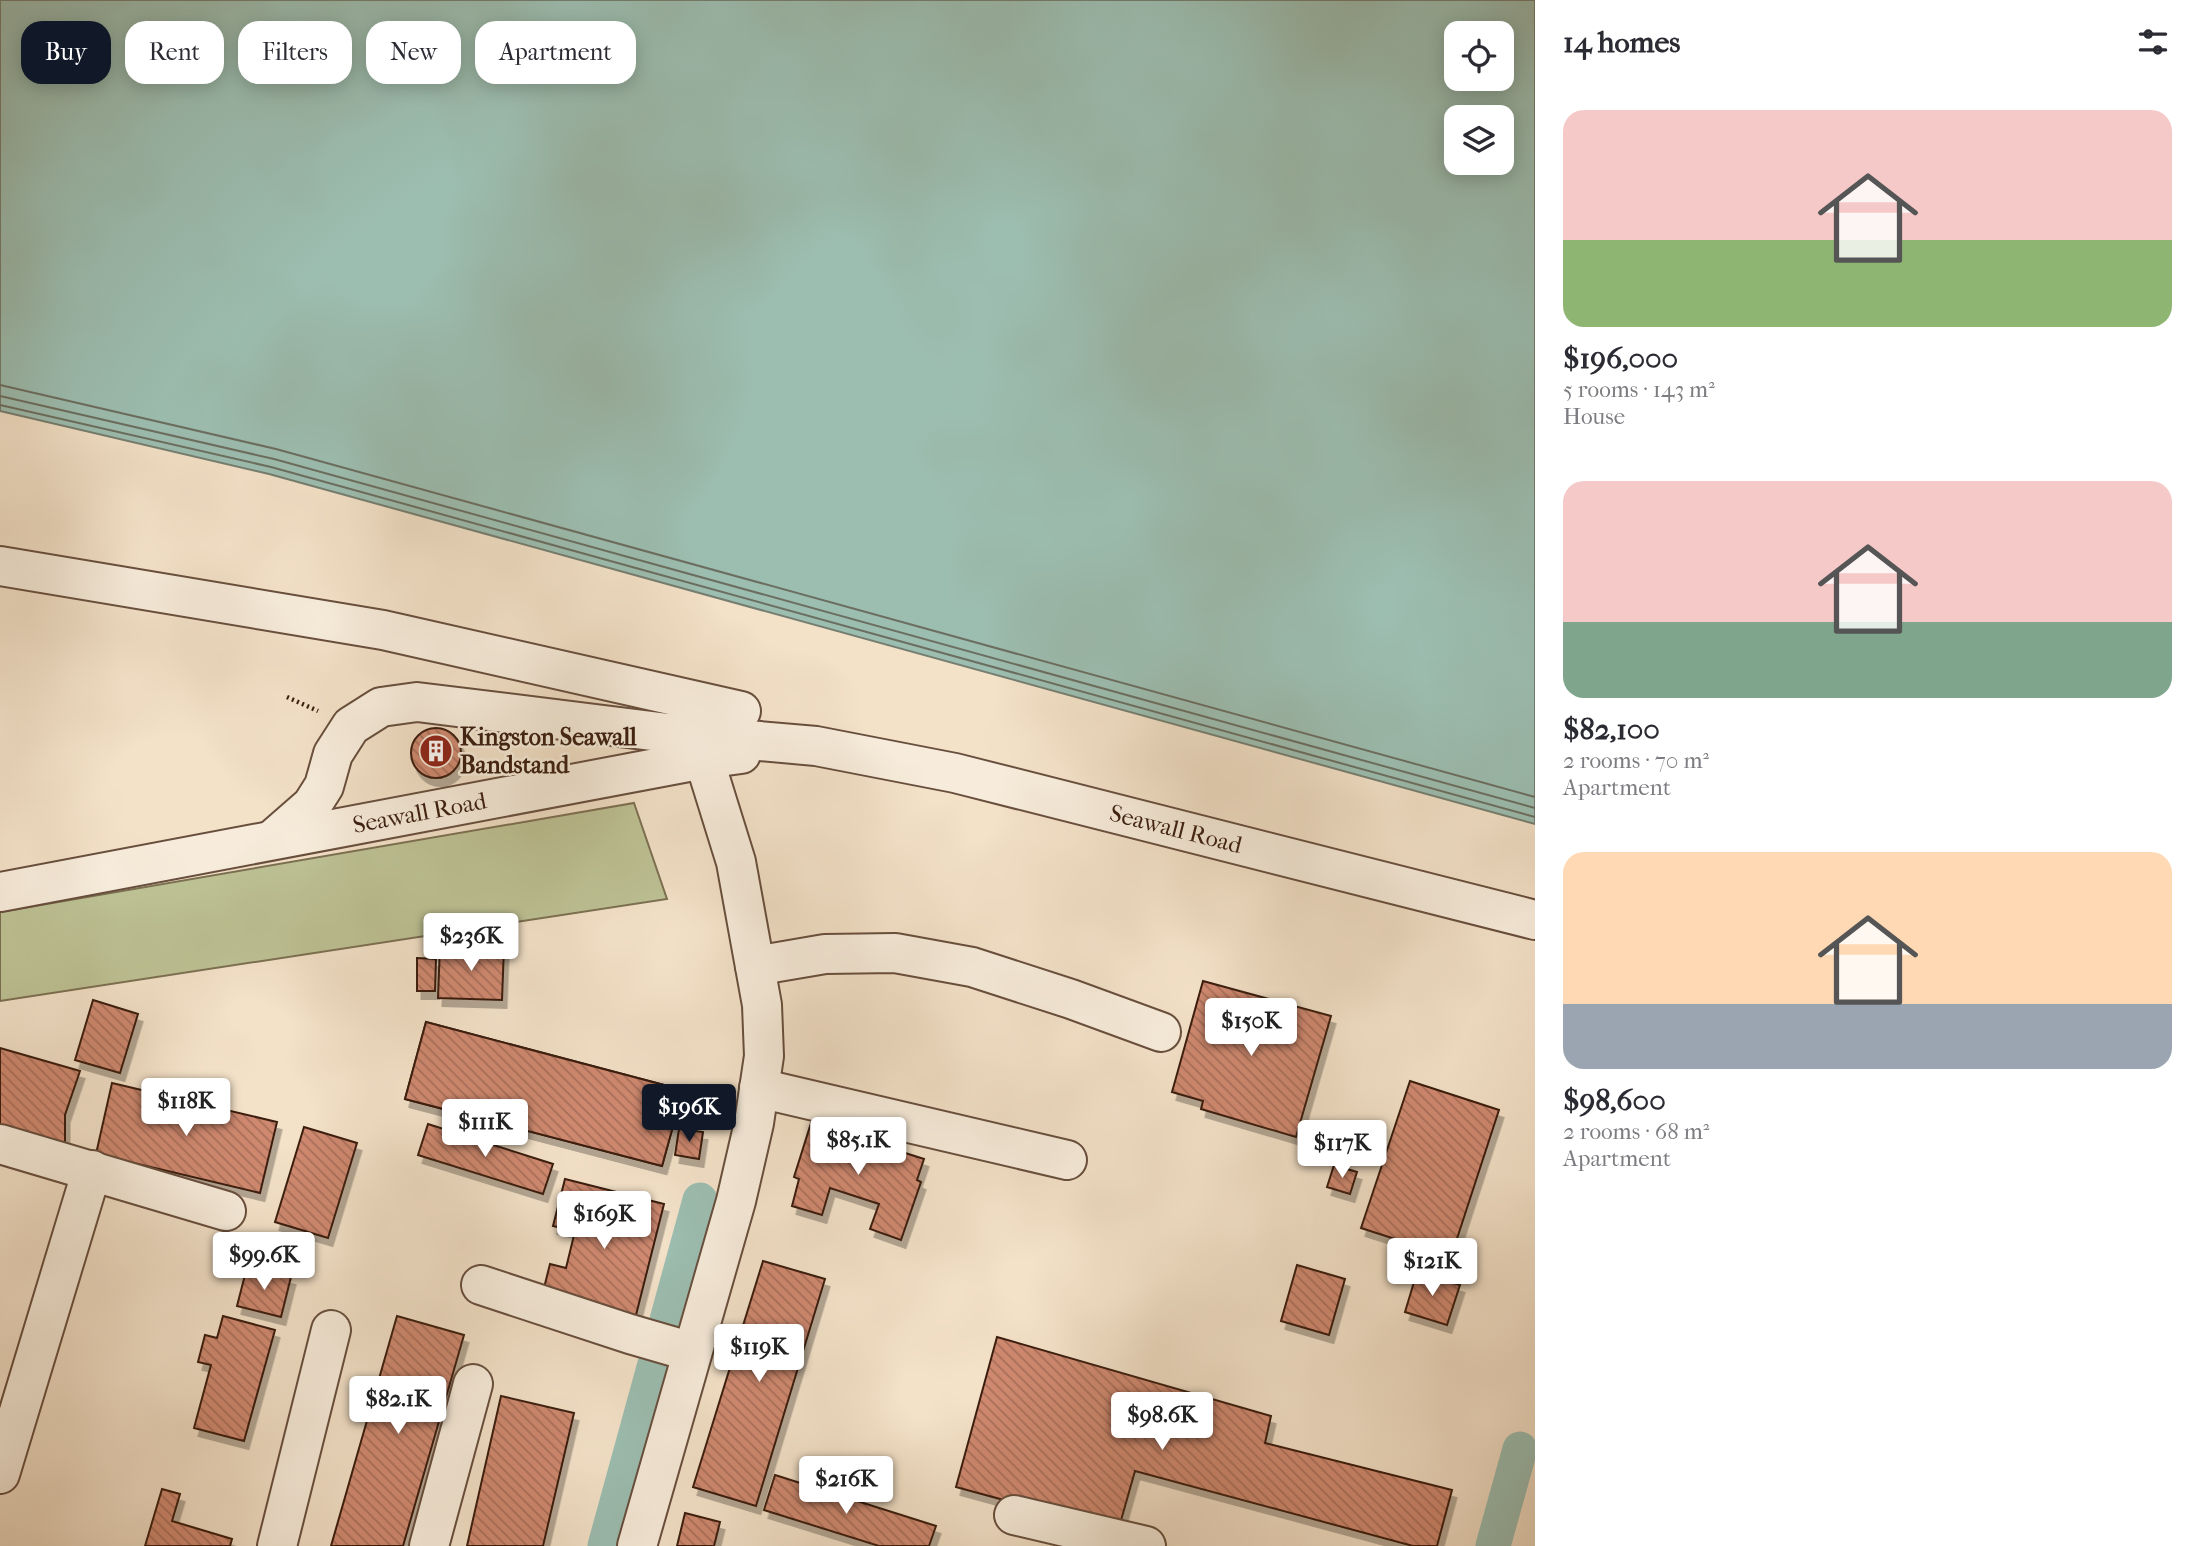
<!DOCTYPE html>
<html lang="en">
<head>
<meta charset="utf-8">
<style>
  body { margin:0; font-family:"IM FELL French Canon",serif; background:#f7f7f7; color:#2b2b33; height:100vh; display:flex; flex-direction:column; font-size:26px; white-space:nowrap }
  * { box-sizing:border-box; margin:0 }
  p { font-size:23px; color:#7c7c81 }
  .icon { flex:none; width:38px; height:38px; fill:none; stroke:currentColor; stroke-width:2; stroke-linecap:round; stroke-linejoin:round }
  .map { position:relative; flex:1; overflow:hidden }
  .side { display:flex; flex-direction:column; background:#fff; width:665px }
  .side>* { flex:none }
  .top-card { position:absolute; left:21px; top:21px; width:665px; height:63px; display:flex; gap:14px }
  .fabs { position:absolute; left:1444px; top:21px; display:grid; gap:14px }
  .fabs a { display:grid; place-items:center; width:70px; height:70px; border-radius:14px; background:#fff; box-shadow:0 4px 18px #0003; font-size:35px }
  .price { position:absolute; translate:-50% -60px; padding:0 16px; border-radius:7px; background:#fff; color:#222; font-size:23px; line-height:46px; filter:drop-shadow(0 2px 4px #0008) }
  .price::after { content:''; position:absolute; left:50%; top:42px; width:21px; height:16px; margin-left:-10px; background:inherit; clip-path:polygon(0 0,100% 0,50% 100%) }
  .price.on { background:#111827; color:#fff }
  ul { padding:0; list-style:none }
  li { display:grid; align-content:center; gap:14px; height:371px; padding:0 28px }
  li span { display:grid; place-items:center; height:217px; border-radius:21px; color:#555 }
  li>.icon { margin-inline-start:auto }
  span .icon { width:126px; height:126px; fill:#fffc; stroke-width:1 }
  li b { font-size:30px }
  h2 { display:flex; justify-content:space-between; align-items:center; height:84px; padding:0 28px; font-size:30px }
  .chip { padding:0 24px; border-radius:21px; background:#fff; box-shadow:0 4px 18px #0003; font-size:24px; line-height:63px }
  .chip.on { background:#111827; color:#fff }
  main { display:flex; flex:1; min-height:0 }
  .map>svg:first-child { display:block }
</style>
</head>
<body>
<main>
<div class="map">
<svg width="1535" height="1546" viewBox="0 0 1535 1546">
  <defs>
    <pattern id="building-back-hatch" width="6" height="6" patternUnits="userSpaceOnUse" patternTransform="scale(1.75)"><rect width="6" height="6" fill="#cf8970"/><path d="M-1 5l2 2M0 0l6 6M5-1l2 2" fill="none" stroke="#a96f5a"/></pattern>
    <filter id="shadow"><feDropShadow dx="4.5" dy="8" stdDeviation="0" flood-color="#0004"/></filter>
  </defs>
  <rect width="100%" height="100%" fill="#f3e1c8"/>
  <filter id="stains"><feTurbulence type="fractalNoise" baseFrequency=".00286" numOctaves="4"/><feColorMatrix values="0 0 0 0 .2 0 0 0 0 .09 0 0 0 0 .02 0 0 0 .5 -.17"/></filter>
  <radialGradient id="worn" r=".72"><stop offset=".6" stop-color="#630" stop-opacity="0"/><stop offset="1" stop-color="#630" stop-opacity=".3"/></radialGradient>
  <path fill="#bdc295" stroke="#7c7052" stroke-width="2" d="M634,803L667,899L0,1001V912Z"/>
  <path fill="#9cbeb1" stroke="#757e70" stroke-width="2" fill-rule="evenodd" d="M0,0H1535V824L269,474L0,411ZM1456,33H1502V79H1456ZM1456,117H1502V163H1456Z"/>
  <g fill="none" stroke-linecap="round" stroke-linejoin="round">
    <g stroke="#6b6e60" stroke-width="2">
      <path d="M0,385L276,449L1535,797"/>
      <path d="M0,396L274,459L1535,808"/>
      <path d="M0,405L271,467L1535,817"/>
    </g>
    <g stroke="#9cbeb1" stroke-width="35">
      <path d="M605,1546L700,1200"/>
      <path d="M1493,1546L1520,1449"/>
    </g>
  </g>
  <g fill="url(#building-back-hatch)" stroke="#3a1d0f" stroke-width="2" filter="url(#shadow)">
    <circle cx="436" cy="753" r="25"/>
    <path d="M440,945L504,947L502,1000L438,998Z"/>
    <path d="M417,958L436,959L435,991H417Z"/>
    <path d="M1203,981L1331,1016L1296,1137L1201,1109L1203,1101L1172,1092Z"/>
    <path d="M93,1000L138,1014L120,1073L75,1060Z"/>
    <path d="M426,1022L683,1090L662,1166L405,1099Z"/>
    <path d="M426,1022L683,1090L662,1166L405,1099Z"/>
    <path d="M0,1048L80,1071L65,1115V1150L0,1127Z"/>
    <path d="M1410,1081L1499,1110L1451,1257L1361,1228Z"/>
    <path d="M112,1083L277,1122L260,1193L96,1154Z"/>
    <path d="M811,1123L924,1159L917,1180L921,1182L901,1240L870,1229L879,1204L830,1188L822,1215L792,1206L799,1179L794,1177Z"/>
    <path d="M428,1124L553,1164L543,1194L418,1155Z"/>
    <path d="M304,1127L357,1143L328,1238L275,1222Z"/>
    <path d="M679,1129L703,1132L699,1159L675,1155Z"/>
    <path d="M1334,1165L1357,1172L1350,1194L1327,1187Z"/>
    <path d="M565,1179L664,1204L634,1323L541,1300L550,1264L566,1268L575,1231L553,1226Z"/>
    <path d="M763,1261L825,1279L756,1506L693,1487Z"/>
    <path d="M1297,1265L1345,1279L1329,1335L1281,1321Z"/>
    <path d="M247,1267L291,1277L281,1317L237,1306Z"/>
    <path d="M1417,1272L1460,1285L1447,1325L1405,1312Z"/>
    <path d="M223,1316L275,1330L244,1441L194,1428L211,1365L198,1362L205,1335L217,1338Z"/>
    <path d="M397,1316L464,1335L403,1546H331Z"/>
    <path d="M997,1337L1271,1416L1265,1443L1452,1490L1437,1546H1413L1135,1471L1118,1531L956,1487Z"/>
    <path d="M501,1396L574,1413L543,1546H467Z"/>
    <path d="M775,1475L936,1526L929,1546H879L764,1510Z"/>
    <path d="M162,1489L180,1494L172,1521L232,1539L230,1546H145Z"/>
    <path d="M685,1513L720,1522L714,1546H677Z"/>
  </g>
  <g fill="none" stroke-linecap="round" stroke-linejoin="round">
    <defs>
      <g id="minor">
        <path d="M0,566L383,630L741,711"/>
        <path id="s1" d="M272,840L312,805L324,786L333,754L351,726L381,707L417,702L668,733L816,746L955,773L1535,920"/>
        <path id="s2" d="M0,892L704,759L741,754"/>
        <path d="M755,966L825,954L895,953L972,967L1071,999L1161,1032"/>
        <path d="M759,1088L1067,1160"/>
        <path d="M0,1144L226,1211"/>
        <path d="M481,1285L630,1334L692,1352"/>
        <path d="M0,1474L92,1170"/>
        <path d="M1014,1515L1146,1546"/>
        <path d="M277,1546L331,1330"/>
        <path d="M429,1546L473,1384"/>
        <path d="M637,1546L736,1201L754,1123L764,1056L762,1005L736,862L704,759"/>
      </g>
    </defs>
    <use href="#minor" stroke="#684e3d" stroke-width="42"/>
    <path stroke="#3a1d0f" stroke-width="4.5" stroke-dasharray="2 3.5" stroke-linecap="butt" d="M287,697L318,711"/>
    <use href="#minor" stroke="#f7ecdb" stroke-width="38"/>
  </g>
  <defs>
    <symbol id="building-disc" viewBox="-11 -11 22 22"><circle r="9.5" fill="#8f2418" stroke="#f7ecdb"/><path d="M-4-6H4V6H1V3H-1V6H-4ZM-2.5-4.3h1.7v1.8h-1.7ZM.8-4.3h1.7v1.8H.8ZM-2.5-1h1.7V.8h-1.7ZM.8-1h1.7V.8H.8Z" fill="#fff"/></symbol>
  </defs>
  <g fill-rule="evenodd">
    <use href="#building-disc" x="417" y="732" width="38" height="38"/>
  </g>
  <g text-anchor="middle" dominant-baseline="central" stroke-width="5" stroke-linejoin="round" paint-order="stroke">
    <g font-size="24" font-weight="bold" fill="#3a1d0f" stroke="#f7ecdb" text-anchor="start">
      <text x="460" y="737">Kingston Seawall<tspan x="460" dy="28">Bandstand</tspan></text>
    </g>
    <g font-size="24" fill="#3a1d0f" stroke="#f7ecdb">
      <text stroke="none"><textPath href="#s2" startOffset="427">Seawall Road</textPath></text>
      <text stroke="none"><textPath href="#s1" startOffset="985">Seawall Road</textPath></text>
    </g>
  </g>
  <rect width="100%" height="100%" filter="url(#stains)"/>
  <rect width="100%" height="100%" fill="url(#worn)"/>
</svg>
<div class="fabs">
<a><svg class="icon" aria-label="locate" viewBox="0 0 24 24"><circle cx="12" cy="12" r="6"/><path d="M12 2v4M12 18v4M2 12h4M18 12h4"/></svg></a>
<a><svg class="icon" aria-label="layers" viewBox="0 0 24 24"><path d="M12 4l9 5-9 5-9-5zM3 14l9 5 9-5"/></svg></a>
</div>
<b class="price" style="left:471px;top:973px">$236K</b>
<b class="price" style="left:1251px;top:1058px">$150K</b>
<b class="price" style="left:186px;top:1138px">$118K</b>
<b class="price on" style="left:689px;top:1144px">$196K</b>
<b class="price" style="left:485px;top:1159px">$111K</b>
<b class="price" style="left:858px;top:1177px">$85.1K</b>
<b class="price" style="left:1342px;top:1180px">$117K</b>
<b class="price" style="left:604px;top:1251px">$169K</b>
<b class="price" style="left:264px;top:1292px">$99.6K</b>
<b class="price" style="left:1432px;top:1298px">$121K</b>
<b class="price" style="left:759px;top:1384px">$119K</b>
<b class="price" style="left:398px;top:1436px">$82.1K</b>
<b class="price" style="left:1162px;top:1452px">$98.6K</b>
<b class="price" style="left:846px;top:1516px">$216K</b>
<div class="top-card">
<a class="chip on">Buy</a>
<a class="chip">Rent</a>
<a class="chip">Filters</a>
<a class="chip">New</a>
<a class="chip">Apartment</a>
</div>
</div>
<section class="side">
<h2>14 homes<svg class="icon" aria-label="filters" viewBox="0 0 24 24"><path d="M4 7h16M4 17h16"/><circle cx="9" cy="7" r="2"/><circle cx="15" cy="17" r="2"/></svg></h2>
<ul>
<li><span style="background:linear-gradient(#f6c9c9 60%,#8fb573 0)"><svg class="icon" aria-label="home" viewBox="0 0 24 24"><path d="M3 11l9-7 9 7M6 9v11h12V9"/></svg></span><div><b>$196,000</b><p>5 rooms · 143 m²</p><p>House</p></div></li>
<li><span style="background:linear-gradient(#f6c9c9 65%,#7fa58c 0)"><svg class="icon" aria-label="home" viewBox="0 0 24 24"><path d="M3 11l9-7 9 7M6 9v11h12V9"/></svg></span><div><b>$82,100</b><p>2 rooms · 70 m²</p><p>Apartment</p></div></li>
<li><span style="background:linear-gradient(#ffd9b3 70%,#9aa5b1 0)"><svg class="icon" aria-label="home" viewBox="0 0 24 24"><path d="M3 11l9-7 9 7M6 9v11h12V9"/></svg></span><div><b>$98,600</b><p>2 rooms · 68 m²</p><p>Apartment</p></div></li>
</ul>
</section>
</main>
</body>
</html>
